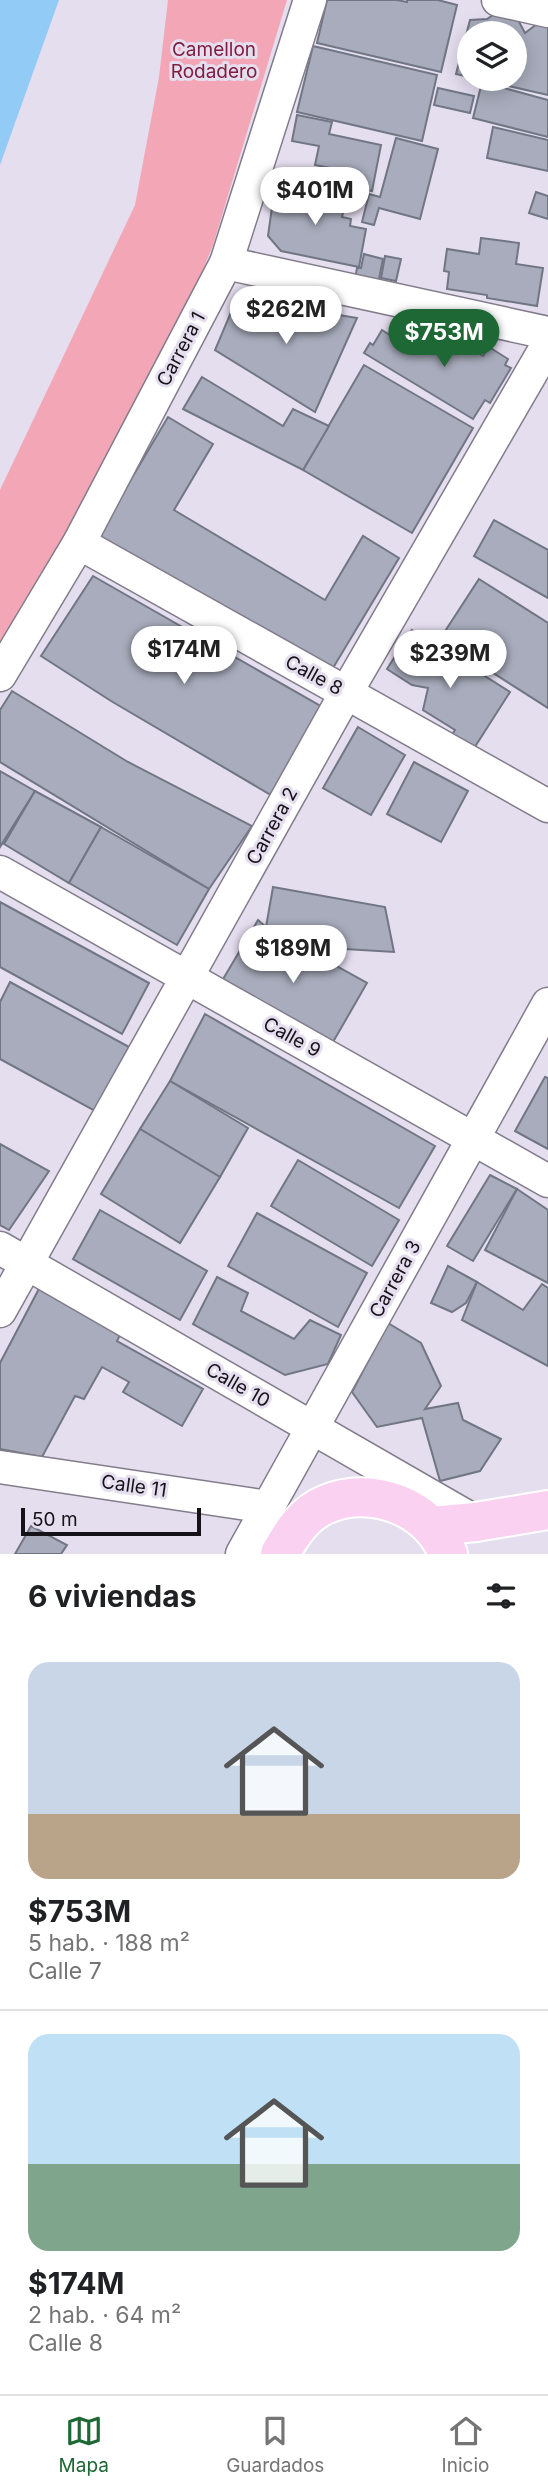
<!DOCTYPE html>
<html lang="es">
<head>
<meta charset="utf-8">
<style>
  body { margin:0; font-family:Inter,sans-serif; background:#f2f2f2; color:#202124; height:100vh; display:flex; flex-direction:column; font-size:26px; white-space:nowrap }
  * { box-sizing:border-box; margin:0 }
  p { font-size:23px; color:#757577 }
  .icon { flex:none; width:38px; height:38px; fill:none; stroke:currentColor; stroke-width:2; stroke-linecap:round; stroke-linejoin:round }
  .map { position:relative; height:1554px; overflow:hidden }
  .sheet { display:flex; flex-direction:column; background:#fff; flex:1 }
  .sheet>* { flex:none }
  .buttons { position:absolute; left:457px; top:21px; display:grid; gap:14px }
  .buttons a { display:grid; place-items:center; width:70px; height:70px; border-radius:50%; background:#fff; box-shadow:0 4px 18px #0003; font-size:35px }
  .scale { position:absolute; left:21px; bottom:18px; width:180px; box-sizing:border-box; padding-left:7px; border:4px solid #151218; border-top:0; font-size:19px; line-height:24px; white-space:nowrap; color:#151218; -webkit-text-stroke:5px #e5deef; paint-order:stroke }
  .price { position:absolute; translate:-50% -60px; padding:0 16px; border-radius:24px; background:#fff; color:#222; font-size:23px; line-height:46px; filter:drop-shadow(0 2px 4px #0008) }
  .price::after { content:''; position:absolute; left:50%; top:42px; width:21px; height:16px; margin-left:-10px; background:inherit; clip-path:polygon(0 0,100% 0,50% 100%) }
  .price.on { background:#1e6835; color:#fff }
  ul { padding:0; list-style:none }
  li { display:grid; align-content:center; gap:14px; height:371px; padding:0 28px }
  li+li { border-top:2px solid #e0e0e0 }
  li span { display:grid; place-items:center; height:217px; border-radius:21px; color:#555 }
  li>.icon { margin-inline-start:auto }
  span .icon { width:126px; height:126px; fill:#fffc; stroke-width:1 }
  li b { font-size:30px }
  h2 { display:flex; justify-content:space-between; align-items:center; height:84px; padding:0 28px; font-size:30px }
  .menu { display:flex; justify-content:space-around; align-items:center; height:98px; border-top:2px solid #e0e0e0; background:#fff; font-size:19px; color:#757577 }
  .menu a { display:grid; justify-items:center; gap:4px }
  .menu .on { color:#1e6835 }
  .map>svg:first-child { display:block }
</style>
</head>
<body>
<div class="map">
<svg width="548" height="1554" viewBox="0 0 548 1554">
  <rect width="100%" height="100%" fill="#e5deef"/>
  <path fill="#f3a6b6" d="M168,0H287L213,245L201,275L74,536L0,654V490L135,205L159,77Z"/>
  <path fill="#93cbf7" d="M0,0H59L0,165Z"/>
  <g fill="#a8acbc" stroke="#717684" stroke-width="2">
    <path d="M327,0H397L407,2V0H438L457,5L441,72L317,43Z"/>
    <path d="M496,13L517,18L525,33L537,24L548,27V95L478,79H514V33H469V77L456,74L470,20L487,19Z"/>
    <path d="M313,46L437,75L422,141L297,112Z"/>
    <path d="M482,82L548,100V137L473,118Z"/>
    <path d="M438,88L474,96L470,113L434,105Z"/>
    <path d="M297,115L332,122L329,134L381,145L372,191L347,186L350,172L315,165L319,146L292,141Z"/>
    <path d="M493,127L548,140V171L487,158Z"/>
    <path d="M396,138L438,149L420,219L379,208L374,225L362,222L369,194L380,197Z"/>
    <path d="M275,186L346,200L342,217L351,219L350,226L366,229L359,267L281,251L268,236Z"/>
    <path d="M536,192L548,196V219L529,213Z"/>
    <path d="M481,238L519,243L516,264L543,268L537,306L487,298V295L447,289L449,272L444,271L447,249L479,254Z"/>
    <path d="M364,254L383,259L378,284L355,279L357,268H361Z"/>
    <path d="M385,256L401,259L396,281L381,278Z"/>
    <path d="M237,298L357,318L315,412L215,350Z"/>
    <path d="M382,330L396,339L402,330L427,345L432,336L457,351L462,343L483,356L489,347L508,359L505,365L511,368L490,403L485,400L473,419L364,353L370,343L373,345Z"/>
    <path d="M364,365L473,428L412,533L303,470Z"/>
    <path d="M202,377L283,426L293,409L329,426L303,470L183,409Z"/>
    <path d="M168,417L213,444L174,510L325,600L363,536L399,558L330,673L98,535Z"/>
    <path d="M494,520L548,550V598L474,556Z"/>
    <path d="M93,576L324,708L276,798L111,701L41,656Z"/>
    <path d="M479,579L548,623V708L440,639Z"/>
    <path d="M412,630L510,692L469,756L447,742L455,730L423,710L428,688L412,685L387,669Z"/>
    <path d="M12,691L128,762L252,826L209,889L0,762V710Z"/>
    <path d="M358,727L405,755L371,815L323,788Z"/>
    <path d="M414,762L468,791L441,842L387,814Z"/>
    <path d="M0,771L35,791L0,847Z"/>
    <path d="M35,791L101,827L69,883L4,844Z"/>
    <path d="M101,827L209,889L177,945L69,883Z"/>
    <path d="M273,887L385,907L394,952L328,948L319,937L266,927Z"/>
    <path d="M0,902L149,983L122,1034L0,967Z"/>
    <path d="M258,920L266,927L367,983L329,1049L219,986Z"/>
    <path d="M10,982L129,1047L95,1111L0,1059V1002Z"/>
    <path d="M205,1014L435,1146L399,1208L170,1081Z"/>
    <path d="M545,1077L548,1078V1149L515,1131Z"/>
    <path d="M170,1081L248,1128L220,1177L140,1129Z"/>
    <path d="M140,1129L220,1177L180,1243L101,1194Z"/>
    <path d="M0,1144L49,1171L9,1230L0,1225Z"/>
    <path d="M298,1160L399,1220L372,1266L271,1206Z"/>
    <path d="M490,1175L517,1189L473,1261L447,1246Z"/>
    <path d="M517,1189L548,1210V1283L485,1250Z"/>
    <path d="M100,1210L207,1271L180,1320L73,1259Z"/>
    <path d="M257,1213L367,1273L338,1327L228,1266Z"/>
    <path d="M448,1266L477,1282L466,1303L452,1312L431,1303Z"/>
    <path d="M217,1277L248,1293L241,1311L294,1339L310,1320L341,1335L328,1364L285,1375L193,1324Z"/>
    <path d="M477,1282L523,1310L542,1284L548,1288V1366L462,1320Z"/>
    <path d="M41,1285L122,1331L117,1341L203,1389L182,1426L123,1392L129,1382L102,1367L84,1399L75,1396L42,1457L0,1449V1363Z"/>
    <path d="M388,1323L421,1343L441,1386L425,1409L458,1403L463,1420L501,1439L480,1471L440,1481L422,1418L377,1427L352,1392Z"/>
    <path d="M31,1526L67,1545L61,1554H15Z"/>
  </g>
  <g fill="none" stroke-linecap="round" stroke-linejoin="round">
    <defs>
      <g id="minor">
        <path d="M498,0L548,11"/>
        <path d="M226,263L548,333"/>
        <path d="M79,543L548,806"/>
        <path d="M0,675L79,543L226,263L310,0"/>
        <path d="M0,872L548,1181"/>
        <path d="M0,1248L476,1522"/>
        <path d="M0,1311L346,693L548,344"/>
        <path d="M0,1467L268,1507"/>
        <path d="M242,1554L548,1004"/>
      </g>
      <g id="major">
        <path d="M431,1526L476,1522L548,1510"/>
        <path d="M280,1554C291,1534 304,1513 327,1504C371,1485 431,1507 448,1554"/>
      </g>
    </defs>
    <use href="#minor" stroke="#827c8b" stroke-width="35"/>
    <use href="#major" stroke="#fff" stroke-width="42"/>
    <use href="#minor" stroke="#fff" stroke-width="32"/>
    <use href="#major" stroke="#fbd1f2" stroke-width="38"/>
  </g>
  <g text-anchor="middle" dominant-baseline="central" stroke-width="6" stroke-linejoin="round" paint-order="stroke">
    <g font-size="19" fill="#821d40" stroke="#e5deef">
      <text x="214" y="49">Camellon<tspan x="214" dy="22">Rodadero</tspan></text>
    </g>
    <g font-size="19" fill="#151218" stroke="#e5deef">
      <text transform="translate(181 349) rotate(-62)">Carrera 1</text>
      <text transform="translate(314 675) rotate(29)">Calle 8</text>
      <text transform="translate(272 826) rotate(-61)">Carrera 2</text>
      <text transform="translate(292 1037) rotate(29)">Calle 9</text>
      <text transform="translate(395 1279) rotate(-61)">Carrera 3</text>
      <text transform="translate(238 1385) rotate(30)">Calle 10</text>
      <text transform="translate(134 1486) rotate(8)">Calle 11</text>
    </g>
  </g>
</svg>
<div class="buttons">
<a><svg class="icon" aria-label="layers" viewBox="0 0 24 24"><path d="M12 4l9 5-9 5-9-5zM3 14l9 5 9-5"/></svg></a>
</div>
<div class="scale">50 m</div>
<b class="price" style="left:315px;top:227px">$401M</b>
<b class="price" style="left:286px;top:346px">$262M</b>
<b class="price on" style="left:444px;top:369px">$753M</b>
<b class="price" style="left:184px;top:686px">$174M</b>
<b class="price" style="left:450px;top:690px">$239M</b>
<b class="price" style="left:293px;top:985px">$189M</b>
</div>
<section class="sheet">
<h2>6 viviendas<svg class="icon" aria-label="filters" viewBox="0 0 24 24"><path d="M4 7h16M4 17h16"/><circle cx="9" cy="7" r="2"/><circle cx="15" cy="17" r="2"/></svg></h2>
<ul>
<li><span style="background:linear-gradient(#c9d6e8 70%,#b9a48a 0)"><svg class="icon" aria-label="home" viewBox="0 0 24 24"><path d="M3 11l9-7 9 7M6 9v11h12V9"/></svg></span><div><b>$753M</b><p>5 hab. · 188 m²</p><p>Calle 7</p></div></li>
<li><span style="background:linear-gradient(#bfe0f5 60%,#7fa58c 0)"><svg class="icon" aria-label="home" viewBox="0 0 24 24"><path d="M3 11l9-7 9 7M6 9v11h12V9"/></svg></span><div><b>$174M</b><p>2 hab. · 64 m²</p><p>Calle 8</p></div></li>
</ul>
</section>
<nav class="menu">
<a class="on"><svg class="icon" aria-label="map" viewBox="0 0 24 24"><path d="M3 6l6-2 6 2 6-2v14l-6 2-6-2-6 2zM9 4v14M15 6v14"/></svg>Mapa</a>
<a><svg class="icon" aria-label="saved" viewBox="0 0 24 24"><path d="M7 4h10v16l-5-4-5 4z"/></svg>Guardados</a>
<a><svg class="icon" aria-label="home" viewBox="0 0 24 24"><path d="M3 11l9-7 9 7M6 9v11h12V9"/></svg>Inicio</a>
</nav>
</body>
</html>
